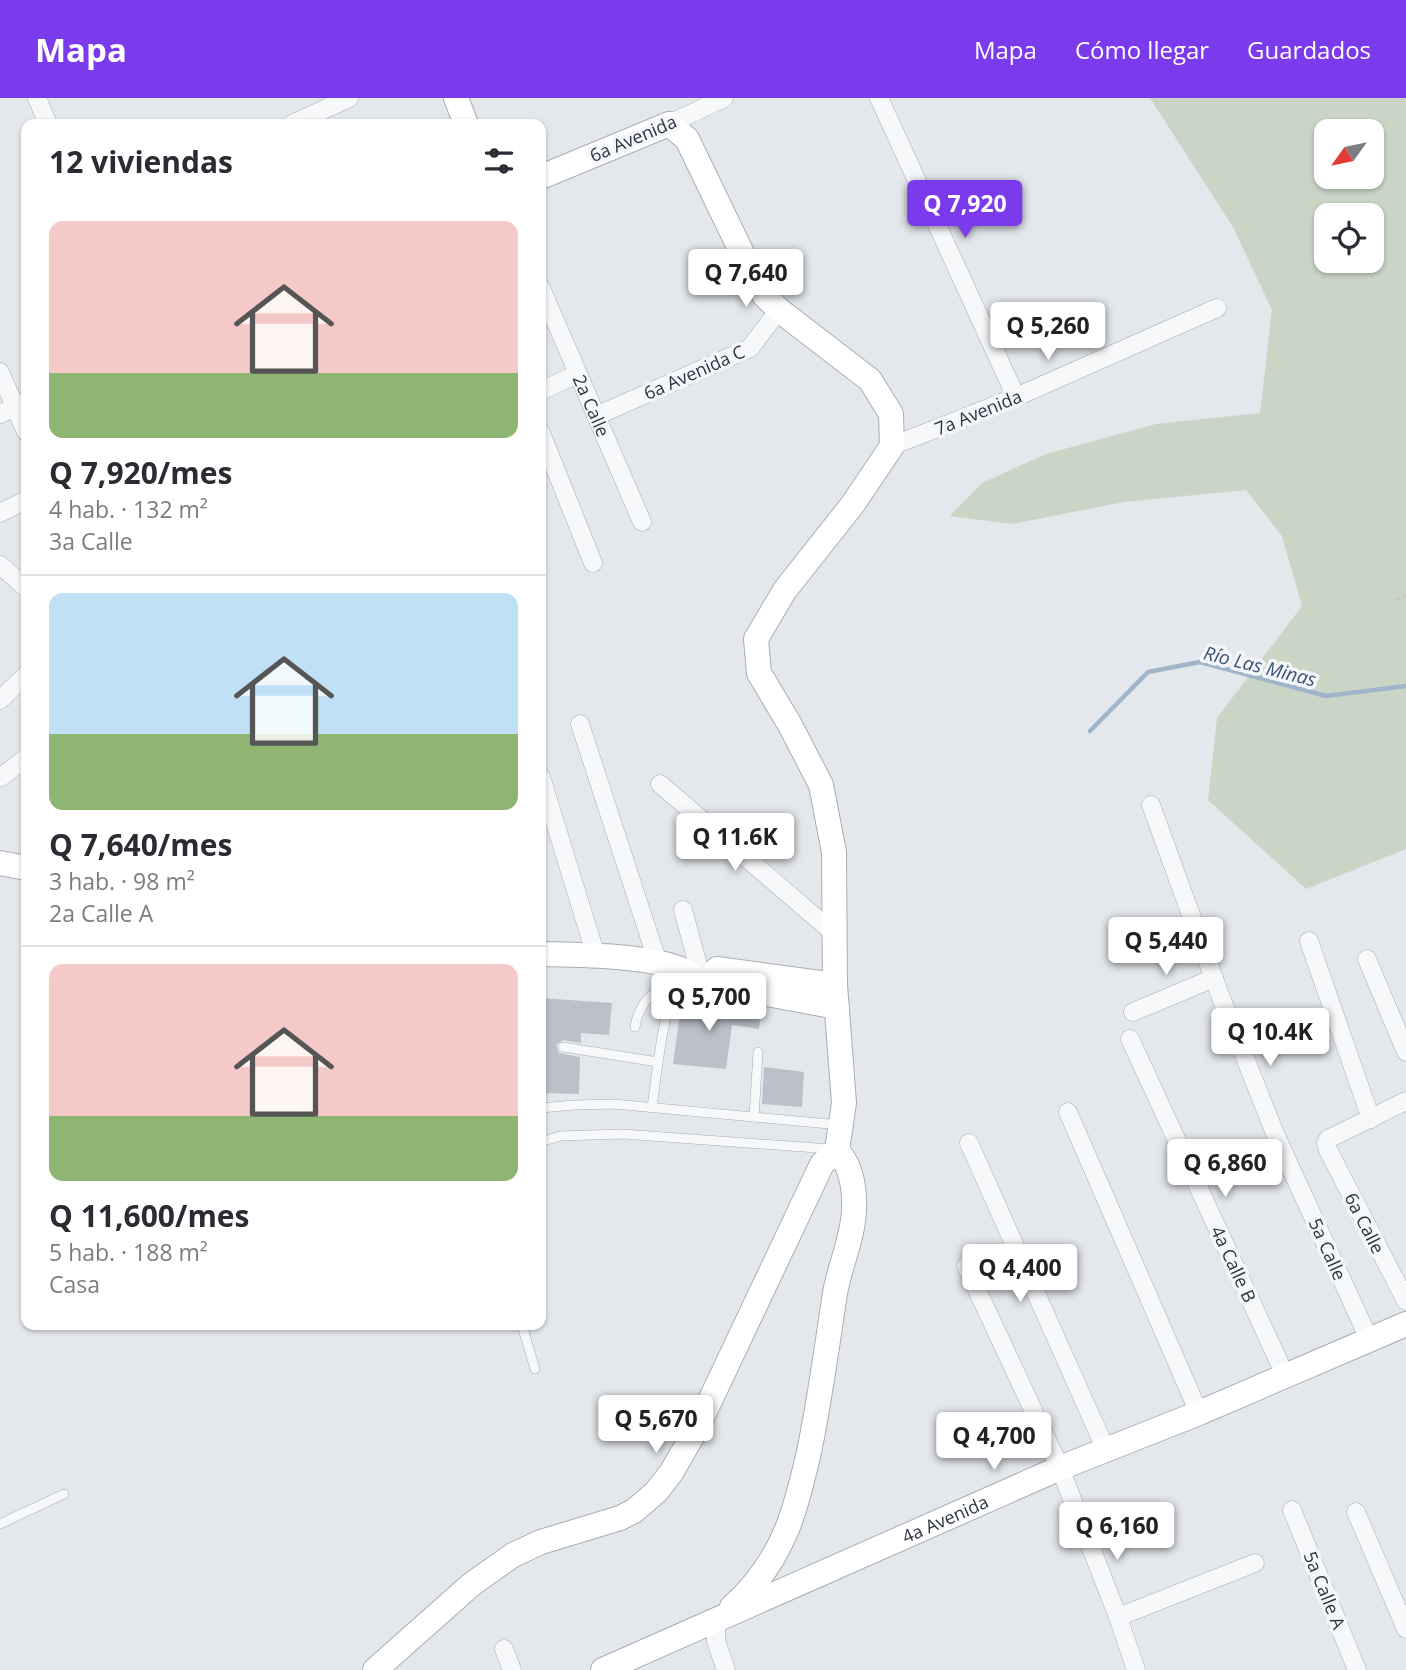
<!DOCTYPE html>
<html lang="es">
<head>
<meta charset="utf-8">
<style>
  body { margin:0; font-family:"Open Sans",sans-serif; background:#f2f2f3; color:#2b2b33; height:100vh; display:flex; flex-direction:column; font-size:26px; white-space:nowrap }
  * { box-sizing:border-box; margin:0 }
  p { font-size:23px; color:#7c7c81 }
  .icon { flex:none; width:38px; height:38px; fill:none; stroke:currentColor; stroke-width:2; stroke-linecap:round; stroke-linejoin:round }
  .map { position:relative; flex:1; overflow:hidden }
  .sheet { position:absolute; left:21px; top:21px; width:525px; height:1211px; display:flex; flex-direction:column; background:#fff; border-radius:14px; box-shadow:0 2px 5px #0004 }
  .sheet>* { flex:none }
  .needle { width:46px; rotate:237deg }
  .buttons { position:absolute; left:1314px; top:21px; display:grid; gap:14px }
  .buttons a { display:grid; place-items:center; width:70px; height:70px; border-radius:14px; background:#fff; box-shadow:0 2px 5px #0004; font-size:35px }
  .price { position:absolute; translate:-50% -60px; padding:0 16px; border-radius:7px; background:#fff; color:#222; font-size:23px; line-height:46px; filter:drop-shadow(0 2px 4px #0008) }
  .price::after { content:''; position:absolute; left:50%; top:42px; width:21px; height:16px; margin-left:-10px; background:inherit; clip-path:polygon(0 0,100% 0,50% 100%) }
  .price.on { background:#7c3aed; color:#fff }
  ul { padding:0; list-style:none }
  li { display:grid; align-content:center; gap:14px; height:371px; padding:0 28px }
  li+li { border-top:2px solid #e1e1e2 }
  li span { display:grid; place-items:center; height:217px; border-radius:14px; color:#555 }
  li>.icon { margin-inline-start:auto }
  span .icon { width:126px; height:126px; fill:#fffc; stroke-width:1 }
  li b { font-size:30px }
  h2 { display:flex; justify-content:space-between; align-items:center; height:84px; padding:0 28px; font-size:30px }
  header { display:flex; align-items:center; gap:42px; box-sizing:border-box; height:98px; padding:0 35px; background:#7c3aed; color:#fff }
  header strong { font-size:33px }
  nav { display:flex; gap:38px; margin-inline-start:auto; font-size:24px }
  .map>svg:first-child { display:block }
</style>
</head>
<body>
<header>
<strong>Mapa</strong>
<nav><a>Mapa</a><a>Cómo llegar</a><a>Guardados</a></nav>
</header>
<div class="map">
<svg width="1406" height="1572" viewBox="0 0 1406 1572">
  <rect width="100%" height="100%" fill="#e4e7ec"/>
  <path fill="#cad5c6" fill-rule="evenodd" d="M1150,0H1406V751L1306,791L1208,702L1217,620L1302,508L1282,438L1246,392L1124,404L1012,426L950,418L982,385L1046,356L1156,326L1260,315L1272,212L1233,129ZM1326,33H1372V79H1326ZM1326,117H1372V163H1326Z"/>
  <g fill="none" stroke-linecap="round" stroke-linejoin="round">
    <path stroke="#a1b5ca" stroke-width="4.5" d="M1090,633L1148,574L1200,564L1326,598L1406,588"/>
  </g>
  <g fill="#bbc0c9">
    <path d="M541,900L612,905L609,937L581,935V945L563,942L556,947L559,955L580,959L579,996L541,995Z"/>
    <path d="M682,900L761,914L759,931L732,927L726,971L673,966Z"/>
    <path d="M764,969L804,974L802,1009L762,1006Z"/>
  </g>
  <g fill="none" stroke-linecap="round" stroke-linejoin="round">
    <defs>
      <g id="lane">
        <path d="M635,929C639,904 654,892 676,882"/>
        <path d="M563,949L658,964"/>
        <path d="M541,1010L574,1007L614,1006L840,1027"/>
        <path d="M652,1010C658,964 663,915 680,872"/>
        <path d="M754,1019L758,954"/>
        <path d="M541,1044L560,1038L623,1036L831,1051"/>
        <path d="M522,1227L535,1271"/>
        <path d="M0,1426L64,1396"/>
      </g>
      <g id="street">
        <path d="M37,0L48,26"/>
        <path d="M879,0L1016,299"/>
        <path d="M292,26L349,0"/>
        <path d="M669,26L724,0"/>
        <path id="s1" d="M541,190L642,424"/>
        <path d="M0,274L26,334"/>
        <path d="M541,293L577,276"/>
        <path d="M0,316L26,304"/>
        <path d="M596,318L750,250L779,212"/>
        <path d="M541,335L593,465"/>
        <path d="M892,348L1016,299L1217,210"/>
        <path d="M0,415L26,402"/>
        <path d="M0,467L26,490"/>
        <path d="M0,602L26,577"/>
        <path d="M580,626L658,865"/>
        <path d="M1,679L26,660"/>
        <path d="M541,679L596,858"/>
        <path d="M660,686L835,836"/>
        <path d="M1151,707L1220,897L1276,1038L1369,1241"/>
        <path d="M683,812L698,867"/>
        <path d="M1309,843L1371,1021"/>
        <path d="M1367,861L1406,954"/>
        <path d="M1133,914L1214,880"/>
        <path d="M1130,941L1285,1277"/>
        <path d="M1406,1003L1328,1041L1326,1045L1328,1052L1406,1203"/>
        <path d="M1068,1014L1199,1315"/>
        <path d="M969,1045L1106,1352"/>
        <path d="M966,1168L1060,1370L1118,1519L1136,1572"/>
        <path d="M1292,1412L1357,1572"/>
        <path d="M1356,1414L1406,1531"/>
        <path d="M1118,1519L1255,1465"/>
        <path d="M716,1523V1543L726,1572"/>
        <path d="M504,1551L512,1572"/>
      </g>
      <g id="secondary">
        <path d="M456,0L466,26"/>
        <path d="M0,765L26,770"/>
        <path d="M541,856C578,857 647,857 680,871C686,873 693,879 698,883L837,909"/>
        <path d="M717,871L835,887"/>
        <path d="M732,1509C756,1488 775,1460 787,1431C797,1407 803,1379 809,1354C820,1301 827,1248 835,1195C840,1167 853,1140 854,1112C855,1091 851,1068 837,1052"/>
        <path d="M375,1572L472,1486L513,1457L541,1444L620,1420L634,1413L656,1394L671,1375L698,1328L822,1066L837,1052L844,1005L835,887L834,754L821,687L790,627L759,575L756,541L785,492L853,406L892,348L891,316L870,282L779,212L764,197L754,180L687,41L669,26L541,79"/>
        <path id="s2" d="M603,1572L1060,1370L1199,1315L1406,1226"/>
      </g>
    </defs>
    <use href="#lane" stroke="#a9aeb6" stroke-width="10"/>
    <use href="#street" stroke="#a9aeb6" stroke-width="19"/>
    <use href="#secondary" stroke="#a9aeb6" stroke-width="26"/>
    <path stroke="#c2c5cb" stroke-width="2.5" stroke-dasharray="5 5" stroke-linecap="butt" d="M1395,502L1406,497"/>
    <use href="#lane" stroke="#f7f8fa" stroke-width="9"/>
    <use href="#street" stroke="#f7f8fa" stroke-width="18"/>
    <use href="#secondary" stroke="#fff" stroke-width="24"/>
  </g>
  <g text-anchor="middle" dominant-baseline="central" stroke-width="7" stroke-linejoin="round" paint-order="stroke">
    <g font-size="18" fill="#2c3544" stroke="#f4f6f9">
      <text transform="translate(633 40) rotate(-23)">6a Avenida</text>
      <text transform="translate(694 274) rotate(-24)">6a Avenida C</text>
      <text stroke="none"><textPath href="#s1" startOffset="128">2a Calle</textPath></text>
      <text transform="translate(978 314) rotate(-22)">7a Avenida</text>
      <text transform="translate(1365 1125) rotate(63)">6a Calle</text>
      <text transform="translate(1328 1151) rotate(66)">5a Calle</text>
      <text transform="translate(1234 1166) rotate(65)">4a Calle B</text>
      <text stroke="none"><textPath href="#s2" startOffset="374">4a Avenida</textPath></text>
      <text transform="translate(1325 1492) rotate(68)">5a Calle A</text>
    </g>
    <g font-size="19" font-style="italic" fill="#375477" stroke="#f4f6f9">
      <text transform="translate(1260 568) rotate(14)">Río Las Minas</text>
    </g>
  </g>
</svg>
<div class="buttons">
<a><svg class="needle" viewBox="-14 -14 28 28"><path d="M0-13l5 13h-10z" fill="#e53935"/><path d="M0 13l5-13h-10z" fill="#7c7c81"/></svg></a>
<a><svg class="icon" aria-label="locate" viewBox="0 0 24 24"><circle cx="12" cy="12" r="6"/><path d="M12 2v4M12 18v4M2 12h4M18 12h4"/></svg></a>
</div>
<b class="price on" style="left:965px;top:142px">Q 7,920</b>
<b class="price" style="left:746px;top:211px">Q 7,640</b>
<b class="price" style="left:1048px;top:264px">Q 5,260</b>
<b class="price" style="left:735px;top:775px">Q 11.6K</b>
<b class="price" style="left:1166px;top:879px">Q 5,440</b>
<b class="price" style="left:709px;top:935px">Q 5,700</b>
<b class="price" style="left:1270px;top:970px">Q 10.4K</b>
<b class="price" style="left:1225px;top:1101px">Q 6,860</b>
<b class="price" style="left:1020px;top:1206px">Q 4,400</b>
<b class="price" style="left:656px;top:1357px">Q 5,670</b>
<b class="price" style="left:994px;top:1374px">Q 4,700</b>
<b class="price" style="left:1117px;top:1464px">Q 6,160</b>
<section class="sheet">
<h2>12 viviendas<svg class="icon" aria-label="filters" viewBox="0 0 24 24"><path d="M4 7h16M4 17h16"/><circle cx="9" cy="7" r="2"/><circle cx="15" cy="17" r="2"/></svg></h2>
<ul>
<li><span style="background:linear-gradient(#f6c9c9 70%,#8fb573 0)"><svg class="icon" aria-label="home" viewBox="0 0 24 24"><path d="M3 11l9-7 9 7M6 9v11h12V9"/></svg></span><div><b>Q 7,920/mes</b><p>4 hab. · 132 m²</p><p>3a Calle</p></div></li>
<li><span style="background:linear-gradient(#bfe0f5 65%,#8fb573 0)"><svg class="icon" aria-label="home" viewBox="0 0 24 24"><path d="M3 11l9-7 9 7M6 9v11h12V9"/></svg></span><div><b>Q 7,640/mes</b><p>3 hab. · 98 m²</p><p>2a Calle A</p></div></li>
<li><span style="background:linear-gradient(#f6c9c9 70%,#8fb573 0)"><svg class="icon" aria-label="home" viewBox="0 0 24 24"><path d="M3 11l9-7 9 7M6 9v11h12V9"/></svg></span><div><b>Q 11,600/mes</b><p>5 hab. · 188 m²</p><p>Casa</p></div></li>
</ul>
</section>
</div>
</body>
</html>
